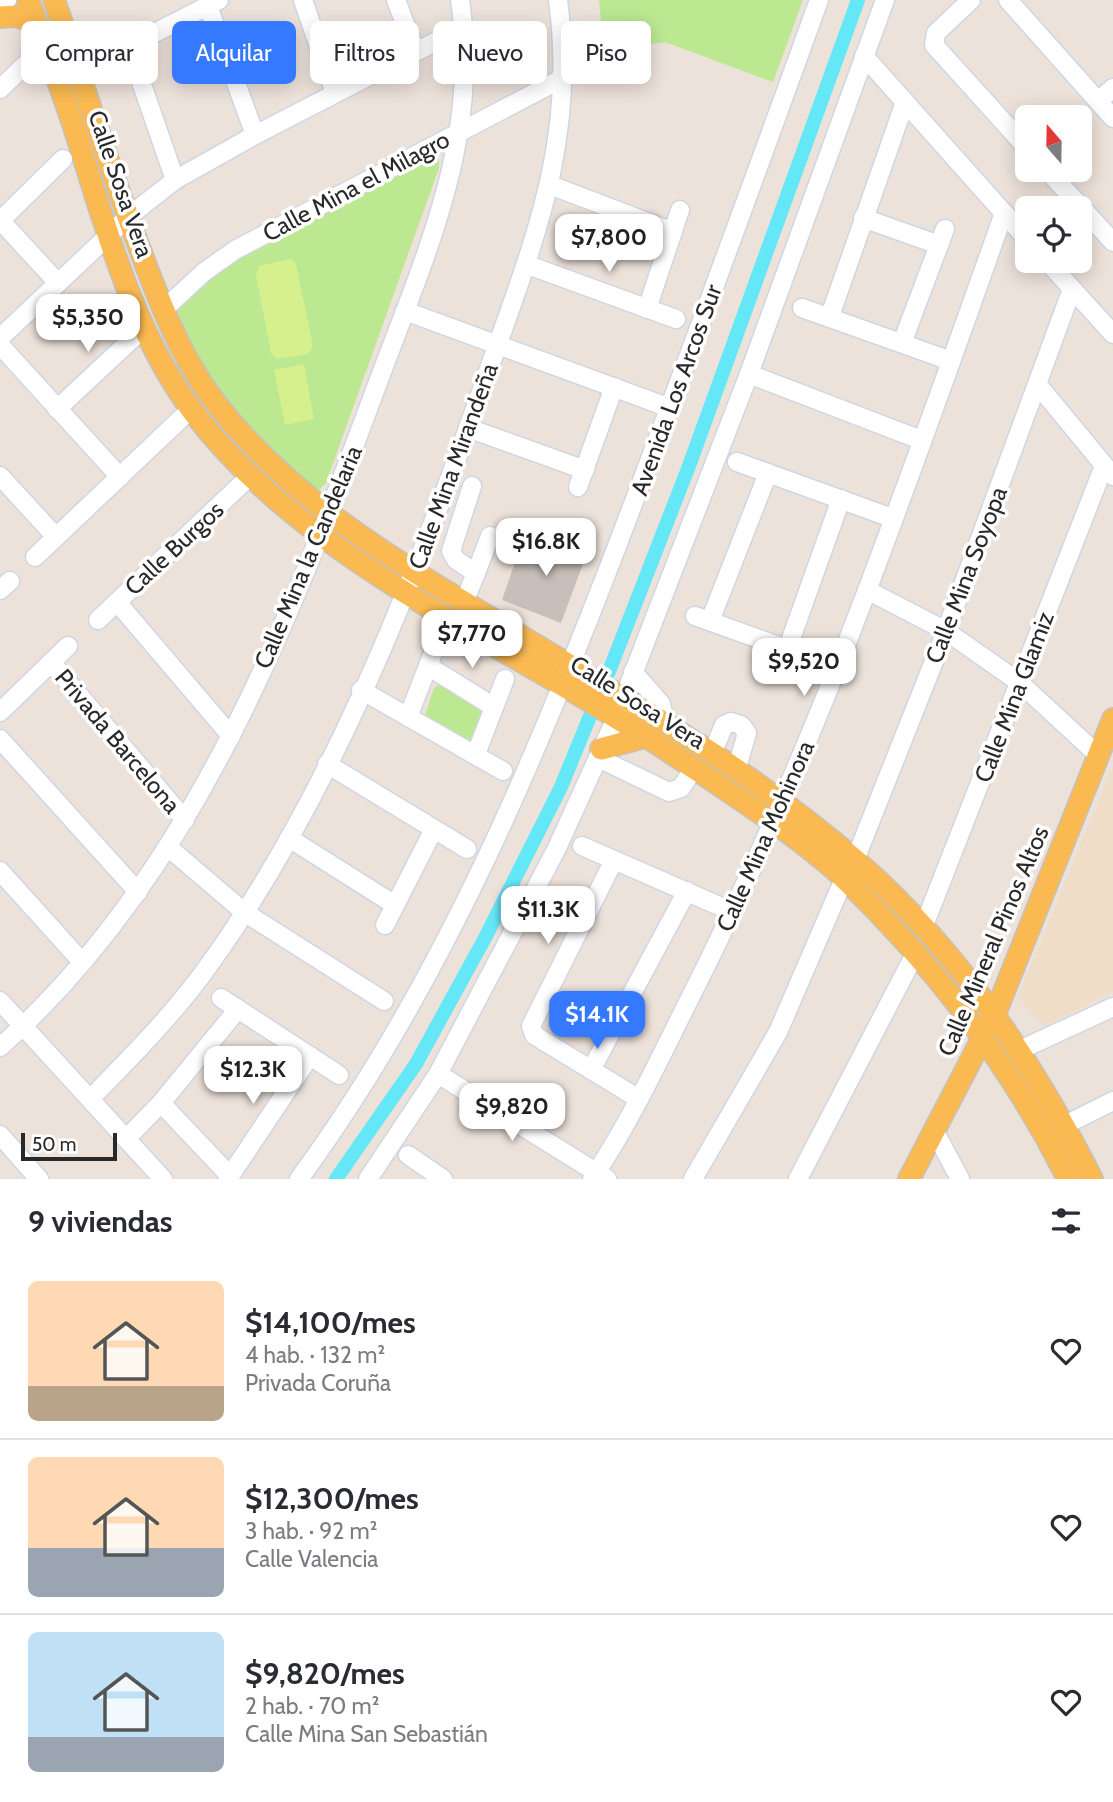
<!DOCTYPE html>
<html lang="es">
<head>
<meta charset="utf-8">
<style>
  body { margin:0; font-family:Cabin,sans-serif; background:#f7f7f7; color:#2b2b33; height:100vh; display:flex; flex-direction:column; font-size:26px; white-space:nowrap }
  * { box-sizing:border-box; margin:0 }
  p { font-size:23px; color:#7c7c81 }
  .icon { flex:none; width:38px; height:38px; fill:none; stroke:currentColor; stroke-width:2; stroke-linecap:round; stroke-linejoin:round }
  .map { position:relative; height:1179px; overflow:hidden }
  .side { display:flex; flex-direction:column; background:#fff; flex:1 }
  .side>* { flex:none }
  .hud { position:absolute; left:21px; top:21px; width:700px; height:63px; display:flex; gap:14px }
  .needle { width:46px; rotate:340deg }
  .controls { position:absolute; left:1015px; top:105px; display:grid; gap:14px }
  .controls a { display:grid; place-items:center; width:77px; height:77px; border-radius:10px; background:#fff; box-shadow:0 4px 18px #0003; font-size:35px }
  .scale { position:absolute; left:21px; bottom:18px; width:96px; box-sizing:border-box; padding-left:7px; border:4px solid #292929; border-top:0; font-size:19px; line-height:24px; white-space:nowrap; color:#292929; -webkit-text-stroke:5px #fff; paint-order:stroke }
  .price { position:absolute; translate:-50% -60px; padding:0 16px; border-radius:14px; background:#fff; color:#222; font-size:23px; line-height:46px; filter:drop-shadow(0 2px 4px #0008) }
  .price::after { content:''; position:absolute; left:50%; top:42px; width:21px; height:16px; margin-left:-10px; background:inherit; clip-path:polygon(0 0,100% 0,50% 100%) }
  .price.active { background:#3479ff; color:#fff }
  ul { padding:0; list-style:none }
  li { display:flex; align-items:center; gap:21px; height:175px; padding:0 28px }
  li+li { border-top:2px solid #e1e1e2 }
  li span { display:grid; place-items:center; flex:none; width:196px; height:140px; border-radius:10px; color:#555 }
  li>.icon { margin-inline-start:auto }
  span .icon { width:84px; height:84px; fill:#fffc; stroke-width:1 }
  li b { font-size:30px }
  h2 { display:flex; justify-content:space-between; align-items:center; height:84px; padding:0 28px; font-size:30px }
  .tag { padding:0 24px; border-radius:10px; background:#fff; box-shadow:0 4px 18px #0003; font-size:24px; line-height:63px }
  .tag.active { background:#3479ff; color:#fff }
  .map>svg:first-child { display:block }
</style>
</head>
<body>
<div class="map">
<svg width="1113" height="1179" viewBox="0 0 1113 1179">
  <rect width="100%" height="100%" fill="#ede2da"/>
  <path fill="#f0ddc8" d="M1113,766V992L1044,1026L1018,997Z"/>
  <g fill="#bce892">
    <path d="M599,0H803L773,82L665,42L604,50Z"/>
    <path d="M435,155L439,158V168L326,483L320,489L314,488C275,454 236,420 206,377C193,358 182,336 171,316L219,270L249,250Z"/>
    <path d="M440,684L486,713L470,744L423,721L434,688Z"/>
  </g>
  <g fill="#d5f08d">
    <path d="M291,259L296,264L313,346L308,354L277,359L271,353L256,275L259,266Z"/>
    <path d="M304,364L314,419L285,425L274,370Z"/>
  </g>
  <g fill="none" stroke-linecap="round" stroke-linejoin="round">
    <g stroke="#64e7f7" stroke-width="14">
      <path d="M608,674L689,466L858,0"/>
      <path d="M336,1179L416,1064L486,936L561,787L590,716"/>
    </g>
  </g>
  <path fill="#c8bfba" d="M568,534L591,542L561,623L502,600L522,542L560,555Z"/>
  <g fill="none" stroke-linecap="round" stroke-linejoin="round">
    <defs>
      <g id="minor">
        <path d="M303,0L335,93"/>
        <path d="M396,0L415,50"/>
        <path d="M971,0L936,33L934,45L1027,148"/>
        <path d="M1008,0L1113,118"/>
        <path d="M0,6L7,0"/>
        <path d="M208,6L255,135"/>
        <path d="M129,47L175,180"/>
        <path d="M864,56L1027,239"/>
        <path d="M108,57L219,0"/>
        <path d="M0,89L30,60"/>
        <path d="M1098,101L1113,88"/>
        <path d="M1047,170L1113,242"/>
        <path d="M550,185L673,232"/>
        <path d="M863,218L939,245"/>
        <path d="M0,220L58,283"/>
        <path d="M1,220L63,159"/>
        <path d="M1047,261L1113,334"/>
        <path d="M528,265L676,319"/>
        <path d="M802,308L951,361"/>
        <path d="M647,309L680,210"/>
        <path d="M163,310L204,272L235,250L561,79"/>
        <path d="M405,311L670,408"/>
        <path d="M830,316L905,102"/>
        <path d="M0,338L128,217L175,180L255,135L464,27"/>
        <path d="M902,343L945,229"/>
        <path d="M0,345L120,477"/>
        <path d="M749,374L921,440"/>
        <path d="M1038,385L1113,476"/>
        <path d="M57,409L145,327"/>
        <path d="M468,428L585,470"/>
        <path d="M737,462L892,518"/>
        <path d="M0,476L56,537"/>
        <path d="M578,487L614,387"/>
        <path d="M35,557L191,409"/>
        <path d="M476,573L490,536"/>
        <path d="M0,590L10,581"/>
        <path d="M867,590L946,631L1020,683L1098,755"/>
        <path d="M117,602L231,736"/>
        <path d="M464,602L476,573L456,560L451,551L472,486"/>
        <path d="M695,616L837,667"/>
        <path d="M98,620L250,476"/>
        <path d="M710,621L768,473"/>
        <path d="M787,650L841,499"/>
        <path d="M51,662L185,820"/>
        <path d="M428,666L494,707"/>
        <path d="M633,672L661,704L666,725"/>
        <path d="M361,690L503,771"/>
        <path d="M0,712L68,646"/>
        <path d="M408,717L435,648"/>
        <path d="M0,739L138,892"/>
        <path d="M476,754L505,679"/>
        <path d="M712,754L724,725L731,722L741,725L747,733L736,771"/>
        <path d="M598,758L669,792L681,788L694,768"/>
        <path d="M327,764L467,849"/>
        <path d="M289,838L395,905"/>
        <path d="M582,846L733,912"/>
        <path d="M168,847L244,912L384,1001"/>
        <path d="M614,860L531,1026L534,1035L639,1099"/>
        <path d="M855,860L946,631L1072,289"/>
        <path d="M0,871L82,962"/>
        <path d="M385,925L434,829"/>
        <path d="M923,928L1104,466"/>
        <path d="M221,998L339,1075"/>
        <path d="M0,1001L163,1179"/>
        <path d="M0,1047C194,875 289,622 377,385C424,258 481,139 460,0"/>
        <path d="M1020,1050L1113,1007"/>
        <path d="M591,1070L687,891"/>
        <path d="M438,1074L607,1179"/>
        <path d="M90,1099C128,1060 168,1020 201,976C328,804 412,587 483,386C529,253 578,146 558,0"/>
        <path d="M161,1103L230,1176"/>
        <path d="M1065,1125L1113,1101"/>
        <path d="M935,1132L960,1179"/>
        <path d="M0,1135L39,1179"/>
        <path d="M126,1139L161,1103L238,1009"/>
        <path d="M408,1155L443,1179"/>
        <path d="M228,1179L310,1056"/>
        <path d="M299,1179C446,979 543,742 630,512C695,342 757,171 819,0"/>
        <path d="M368,1179L438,1074L557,848L616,718L749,374L885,0"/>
        <path d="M592,1179C633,1118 664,1049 697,984C821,737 911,473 1004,213"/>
        <path d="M693,1179L778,1032L844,879"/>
        <path d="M798,1179L915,954"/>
      </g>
      <g id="major">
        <path d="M28,0C46,48 65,97 80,146C107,233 136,335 191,409C280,530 434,610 562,685C621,719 678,757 734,795C772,821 811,847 845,879C935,966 1012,1067 1068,1179"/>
        <path d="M54,0C84,85 110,171 142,255C160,303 179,352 209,394C293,509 425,578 544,650C651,714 761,778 855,860C957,948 1032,1060 1092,1179"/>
        <path d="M0,17L17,16L37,24"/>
        <path d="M601,749L645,737"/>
        <path d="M909,1179L995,1014L1113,719"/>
      </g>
    </defs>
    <use href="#minor" stroke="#cfd6e3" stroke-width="21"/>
    <use href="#major" stroke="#c3c3c3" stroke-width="24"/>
    <use href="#minor" stroke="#fff" stroke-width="18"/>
    <use href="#major" stroke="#fab951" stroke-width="21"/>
  </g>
  <g text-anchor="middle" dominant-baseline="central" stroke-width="7" stroke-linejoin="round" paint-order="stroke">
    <g font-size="24" fill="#292929" stroke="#fff">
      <text transform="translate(121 184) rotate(71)">Calle Sosa Vera</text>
      <text transform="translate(356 186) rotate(-28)">Calle Mina el Milagro</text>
      <text transform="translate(676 390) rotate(-70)">Avenida Los Arcos Sur</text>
      <text transform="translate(453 466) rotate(-70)">Calle Mina Mirandeña</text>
      <text transform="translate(174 548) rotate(-43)">Calle Burgos</text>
      <text transform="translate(308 557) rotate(-67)">Calle Mina la Candelaria</text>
      <text transform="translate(966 575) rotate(-69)">Calle Mina Soyopa</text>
      <text transform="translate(1014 697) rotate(-69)">Calle Mina Glamiz</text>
      <text transform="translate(638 702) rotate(32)">Calle Sosa Vera</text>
      <text transform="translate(118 741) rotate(50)">Privada Barcelona</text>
      <text transform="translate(765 836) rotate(-66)">Calle Mina Mohinora</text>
      <text transform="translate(993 941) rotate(-67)">Calle Mineral Pinos Altos</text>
    </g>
  </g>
</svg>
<div class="controls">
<a><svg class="needle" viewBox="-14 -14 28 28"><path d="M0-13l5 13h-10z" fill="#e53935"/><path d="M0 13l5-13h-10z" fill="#7c7c81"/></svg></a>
<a><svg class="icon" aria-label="locate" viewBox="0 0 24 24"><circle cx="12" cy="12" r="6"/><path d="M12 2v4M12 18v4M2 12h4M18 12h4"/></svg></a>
</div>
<div class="scale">50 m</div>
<b class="price" style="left:609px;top:274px">$7,800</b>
<b class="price" style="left:88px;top:354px">$5,350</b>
<b class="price" style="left:546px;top:578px">$16.8K</b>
<b class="price" style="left:472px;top:670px">$7,770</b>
<b class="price" style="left:804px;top:698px">$9,520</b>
<b class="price" style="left:548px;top:946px">$11.3K</b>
<b class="price active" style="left:597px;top:1051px">$14.1K</b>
<b class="price" style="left:253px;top:1106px">$12.3K</b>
<b class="price" style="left:512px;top:1143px">$9,820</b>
<div class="hud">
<a class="tag">Comprar</a>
<a class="tag active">Alquilar</a>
<a class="tag">Filtros</a>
<a class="tag">Nuevo</a>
<a class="tag">Piso</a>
</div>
</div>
<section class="side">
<h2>9 viviendas<svg class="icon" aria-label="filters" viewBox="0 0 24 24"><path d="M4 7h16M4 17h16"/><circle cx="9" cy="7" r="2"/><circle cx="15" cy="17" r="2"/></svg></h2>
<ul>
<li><span style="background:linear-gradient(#ffd9b3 75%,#b9a48a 0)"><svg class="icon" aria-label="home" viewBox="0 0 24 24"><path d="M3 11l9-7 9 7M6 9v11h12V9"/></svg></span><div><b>$14,100/mes</b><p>4 hab. · 132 m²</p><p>Privada Coruña</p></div><svg class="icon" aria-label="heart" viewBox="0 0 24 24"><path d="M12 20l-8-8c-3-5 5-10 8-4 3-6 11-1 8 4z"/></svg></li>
<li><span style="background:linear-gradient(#ffd9b3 65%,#9aa5b1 0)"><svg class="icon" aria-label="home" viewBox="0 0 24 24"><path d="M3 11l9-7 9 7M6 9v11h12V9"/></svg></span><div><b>$12,300/mes</b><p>3 hab. · 92 m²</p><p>Calle Valencia</p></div><svg class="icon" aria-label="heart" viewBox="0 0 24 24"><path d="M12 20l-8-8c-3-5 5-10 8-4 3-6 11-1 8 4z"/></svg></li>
<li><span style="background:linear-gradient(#bfe0f5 75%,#9aa5b1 0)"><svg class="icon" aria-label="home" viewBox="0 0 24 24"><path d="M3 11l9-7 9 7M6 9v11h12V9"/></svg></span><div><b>$9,820/mes</b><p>2 hab. · 70 m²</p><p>Calle Mina San Sebastián</p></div><svg class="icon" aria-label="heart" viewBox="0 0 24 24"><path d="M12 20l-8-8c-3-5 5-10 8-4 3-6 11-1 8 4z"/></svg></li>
</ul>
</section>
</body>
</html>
